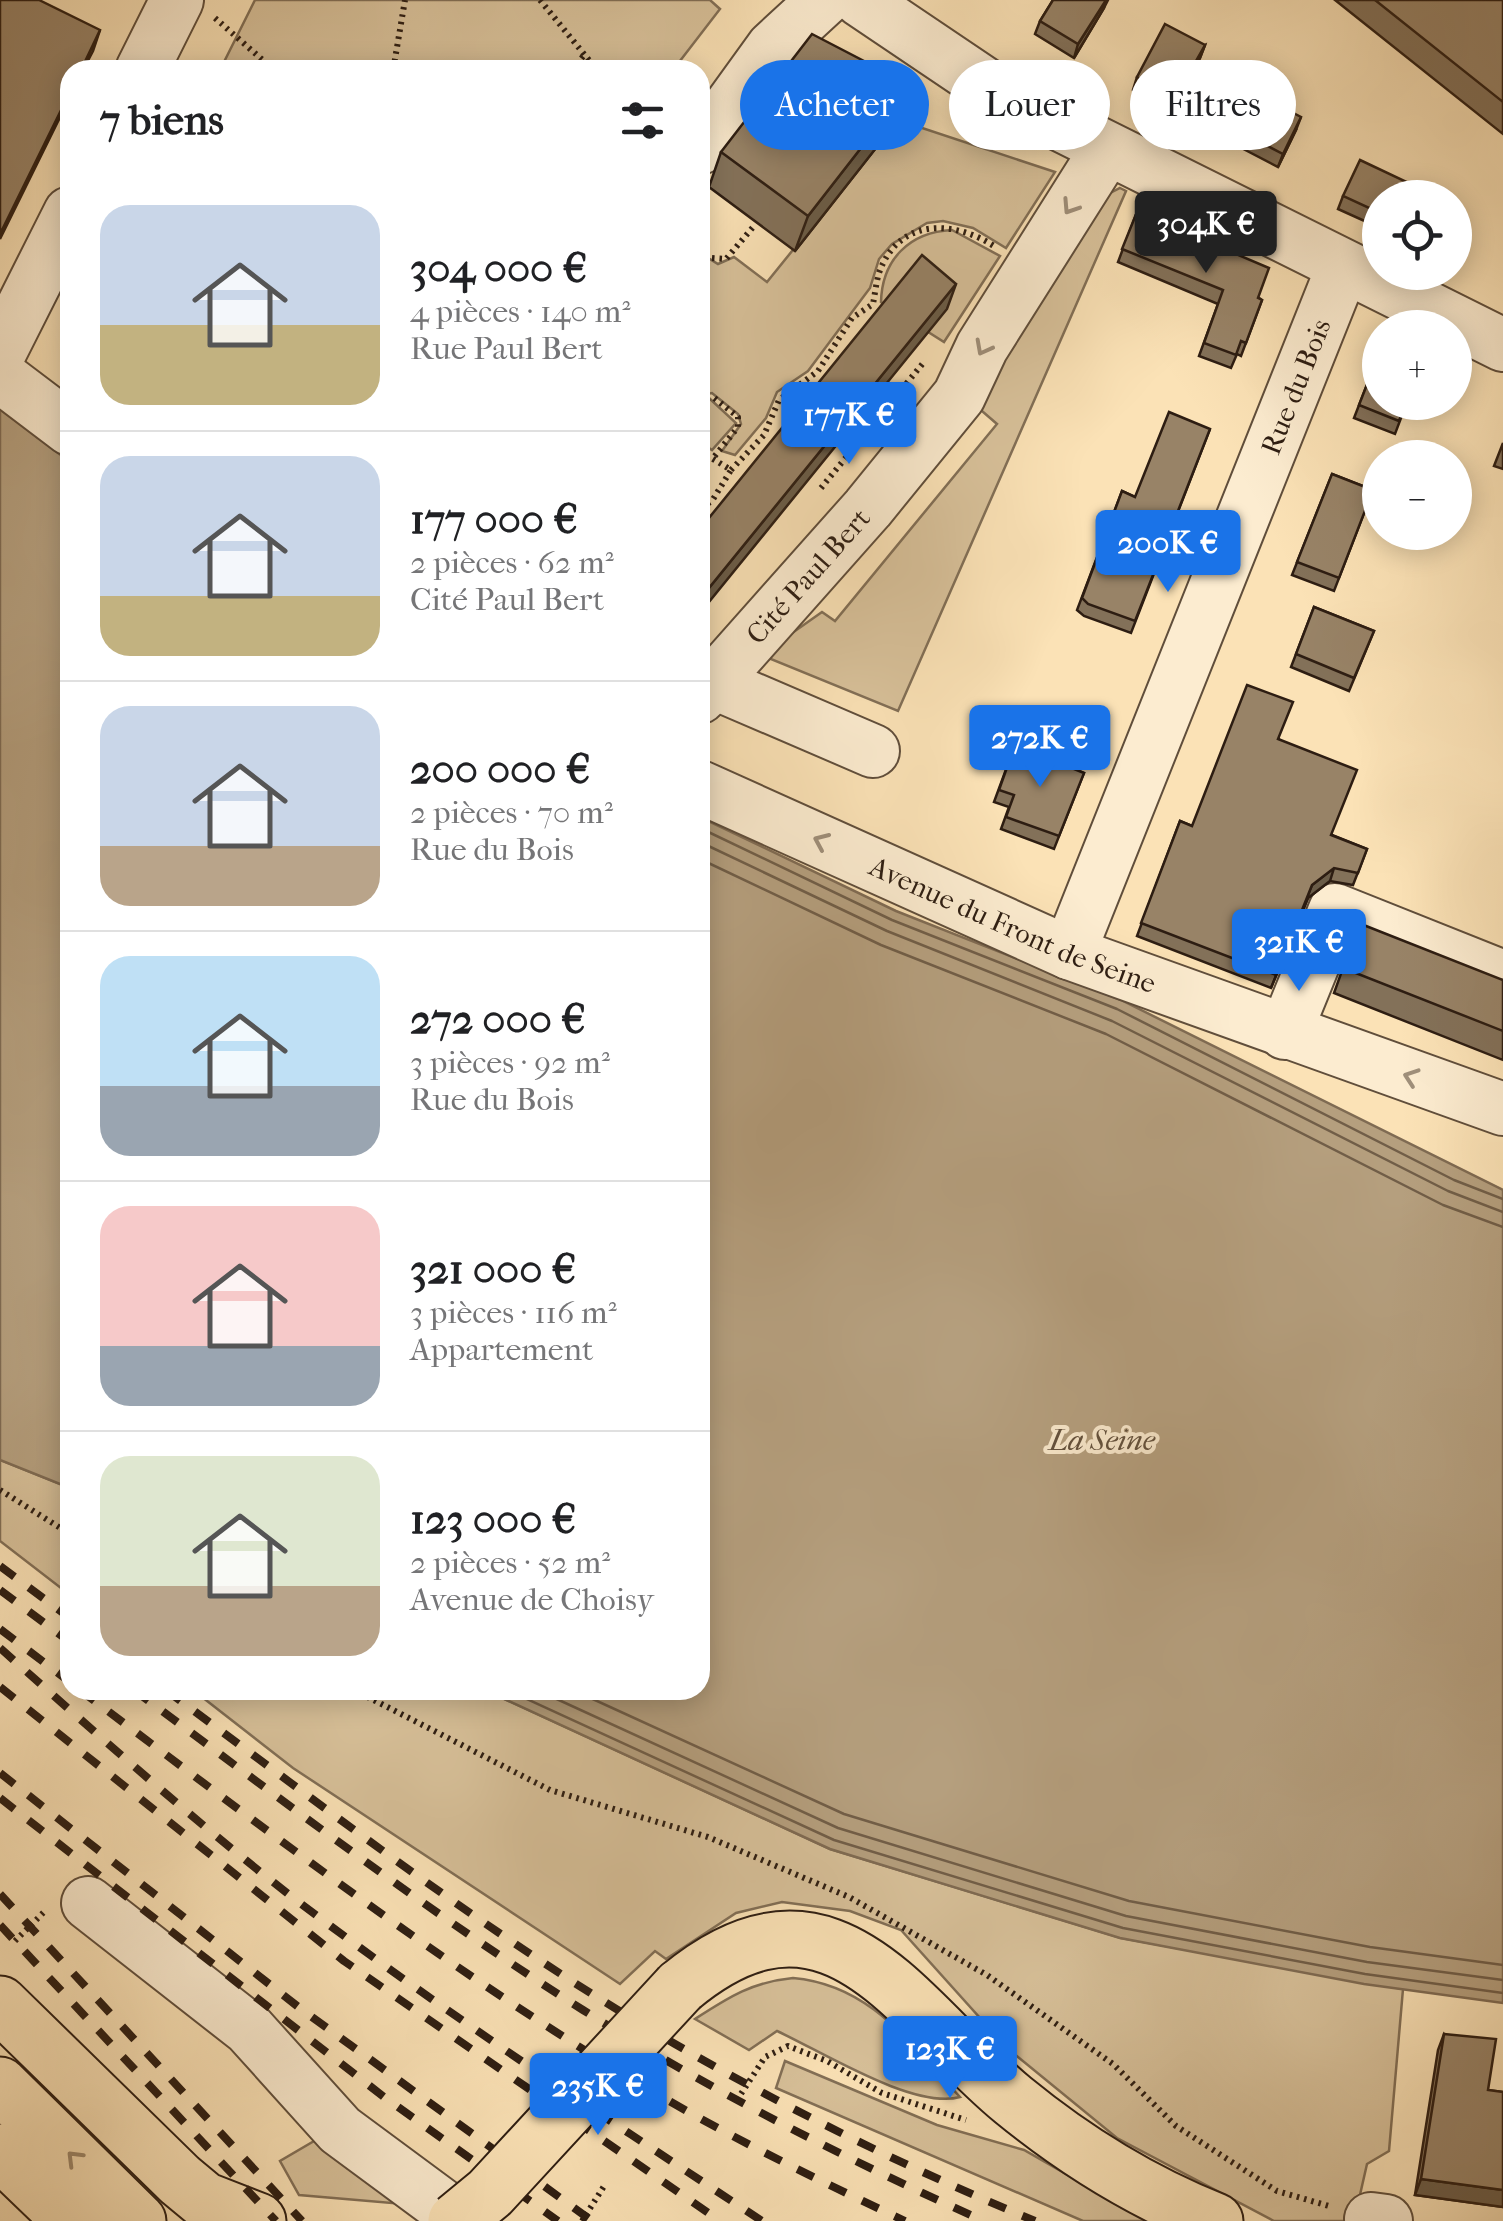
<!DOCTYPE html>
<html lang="fr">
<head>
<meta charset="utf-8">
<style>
  body { margin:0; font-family:"IM FELL French Canon",serif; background:#f2f2f2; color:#202124; height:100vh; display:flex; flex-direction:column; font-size:38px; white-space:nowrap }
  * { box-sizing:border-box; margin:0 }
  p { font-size:32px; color:#757577 }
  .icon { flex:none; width:55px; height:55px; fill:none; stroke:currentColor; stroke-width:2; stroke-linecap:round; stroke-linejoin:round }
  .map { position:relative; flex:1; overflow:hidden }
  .panel { position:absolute; left:60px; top:60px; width:650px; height:1640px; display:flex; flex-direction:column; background:#fff; border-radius:30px; box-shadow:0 5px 25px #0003 }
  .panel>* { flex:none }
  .hud { position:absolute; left:740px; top:60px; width:612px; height:90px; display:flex; gap:20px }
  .tools { position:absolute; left:1362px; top:180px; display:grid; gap:20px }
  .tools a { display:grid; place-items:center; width:110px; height:110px; border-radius:50%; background:#fff; box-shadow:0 5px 25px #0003; font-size:50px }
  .price { position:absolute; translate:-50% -85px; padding:0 22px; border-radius:10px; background:#1a73e8; color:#fff; font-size:32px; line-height:65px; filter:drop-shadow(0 2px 5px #0008) }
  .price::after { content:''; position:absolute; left:50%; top:60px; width:30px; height:22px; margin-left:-15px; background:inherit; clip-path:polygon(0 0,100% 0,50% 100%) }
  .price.active { background:#222; color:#fff }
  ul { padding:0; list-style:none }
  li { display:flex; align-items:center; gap:30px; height:250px; padding:0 40px }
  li+li { border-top:2px solid #e0e0e0 }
  li span { display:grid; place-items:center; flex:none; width:280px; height:200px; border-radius:30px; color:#555 }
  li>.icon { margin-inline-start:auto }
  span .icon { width:120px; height:120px; fill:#fffc; stroke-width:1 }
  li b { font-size:42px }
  h2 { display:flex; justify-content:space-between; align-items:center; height:120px; padding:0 40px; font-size:42px }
  .chip { padding:0 35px; border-radius:45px; background:#fff; box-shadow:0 5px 25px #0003; font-size:35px; line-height:90px }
  .chip.active { background:#1a73e8; color:#fff }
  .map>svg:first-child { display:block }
</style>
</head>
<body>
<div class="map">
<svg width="1503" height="2221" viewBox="0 0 1503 2221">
  <rect width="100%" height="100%" fill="#fbe2b6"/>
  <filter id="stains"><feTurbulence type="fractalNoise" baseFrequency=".002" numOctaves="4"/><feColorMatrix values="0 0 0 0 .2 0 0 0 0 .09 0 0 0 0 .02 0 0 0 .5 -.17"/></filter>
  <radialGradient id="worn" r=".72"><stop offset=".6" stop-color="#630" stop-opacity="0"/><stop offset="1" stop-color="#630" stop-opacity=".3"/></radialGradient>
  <g fill="#d8c19a" stroke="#826f56" stroke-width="2.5">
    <path d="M255,0H710L720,9L673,70H220Z"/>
    <path d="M898,120L1055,172L1006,248L973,228L943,221L927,223L892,244L879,259L870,288L855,308L808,371L777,392L766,418L735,455L722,451L741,424L738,414L712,393L700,395V253L718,264L734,257L767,282Z"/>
    <path d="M1120,188L1126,191L898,711L761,655L822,612L835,621L997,424L975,405L1087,205Z"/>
    <path d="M952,230L1000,256L944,342L881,302C882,260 909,232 952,230Z"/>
    <path d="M709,398L736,423L712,450L700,442V405Z"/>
    <path d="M0,1460L70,1488V1595L0,1541Z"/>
    <path d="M193,1690H485L830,1849L1121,1938L1403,1989L1389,2151L1367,2164L1354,2221H1274L1117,2138L1007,2048L901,1930L850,1911L782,1902L736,1913L666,1959L655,1951L620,1984L293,1768Z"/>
    <path d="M793,1978C871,1985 909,2043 960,2097C914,2110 821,2051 777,2031L749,2050L695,2019C729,1997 752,1982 793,1978Z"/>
    <path d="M785,2061L937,2125L1024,2150L1148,2221H1083L776,2088Z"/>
    <path d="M321,2137L403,2204L299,2195L280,2161Z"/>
  </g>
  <g fill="#b59f7e" stroke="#7f6b53" stroke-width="2.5">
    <path d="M0,409L70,462V1488L0,1460Z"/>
    <path d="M700,817L896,911L1121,1000L1503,1190V2003L1364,1984L1120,1938L830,1849L485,1690H700Z"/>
  </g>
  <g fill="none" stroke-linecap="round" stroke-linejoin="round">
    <g stroke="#715e48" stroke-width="2.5">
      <path d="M700,828L892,920L1117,1009L1454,1180L1503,1199"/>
      <path d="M700,842L887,931L1112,1021L1448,1191L1503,1212"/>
      <path d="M700,859L881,945L1106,1034L1443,1205L1503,1227"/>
      <path d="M507,1690L834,1840L1123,1928L1365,1974L1503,1993"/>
      <path d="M537,1690L838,1828L1126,1916L1367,1962L1503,1980"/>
      <path d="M573,1690L844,1814L1129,1901L1370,1947L1503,1965"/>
    </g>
    <defs>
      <g id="minor">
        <path d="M860,0L1001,95L1503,345"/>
        <path d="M142,70L177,0"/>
        <path d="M700,148L773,47L824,0"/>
        <path d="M0,352L70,213"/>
        <path d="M0,376L70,429"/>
        <path d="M717,678L731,690L873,751"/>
        <path id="s1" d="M700,697L868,508L959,396L982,347L1107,149"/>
        <path id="s2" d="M700,787L1069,953L1503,1109"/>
        <path id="s3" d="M1069,953L1343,267"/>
        <path d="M1285,1033L1335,910L1503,977"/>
        <path d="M88,1903L249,2029L340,2130L463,2221"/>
        <path d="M1371,2219L1386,2221"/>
      </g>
      <g id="major">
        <path d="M680,1987C832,1861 907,2013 1013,2100C1074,2150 1142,2192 1215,2221"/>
        <path d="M0,2004L180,2180L204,2200L258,2221"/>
        <path d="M0,2085L138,2221"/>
        <path d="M0,2152L72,2221"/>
      </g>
    </defs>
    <use href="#minor" stroke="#604e3b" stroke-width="56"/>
    <use href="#major" stroke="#2d1d12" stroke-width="59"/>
    <g stroke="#2d1d12" stroke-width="6" stroke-dasharray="2.5 5" stroke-linecap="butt">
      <path d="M540,0L597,70"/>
      <path d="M215,18L274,70"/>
      <path d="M376,70L394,65L405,0"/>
      <path d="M572,70L584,55"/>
      <path d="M700,249L712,258L726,259L754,226"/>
      <path d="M700,399L713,397L738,417V427L714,457"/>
      <path d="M700,451L731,470L712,501L700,508"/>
      <path d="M731,470L764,435L779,400L818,371L852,318L873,304C875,294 876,283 879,273C899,216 956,220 997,248"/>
      <path d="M821,488L924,362"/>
      <path d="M0,1490L70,1534"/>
      <path d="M354,1690L550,1790L708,1837L849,1897L987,1975L1113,2064L1176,2126L1277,2191L1329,2206"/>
      <path d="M15,1941L46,1910"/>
      <path d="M737,2100L765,2057L788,2046L827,2061L882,2093L966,2120"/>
      <path d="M582,2221L606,2183"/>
    </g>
    <use href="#minor" stroke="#fcecd0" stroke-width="52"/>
    <use href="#major" stroke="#fbe2b6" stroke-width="55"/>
    <g stroke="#2d1d12" stroke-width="8" stroke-dasharray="18 18" stroke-linecap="butt">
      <path d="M0,1566L70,1618"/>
      <path d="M0,1590L70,1642"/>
      <path d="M0,1629L70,1682"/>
      <path d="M0,1648C98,1735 196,1823 300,1903C449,2016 606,2118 762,2221"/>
      <path d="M0,1687L344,1961L720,2221"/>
      <path d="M80,1690C261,1826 442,1966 637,2082C723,2134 814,2178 905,2221"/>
      <path d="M134,1690C282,1800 428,1912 583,2010C711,2091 846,2159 984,2221"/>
      <path d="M166,1690C332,1813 496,1941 675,2044C791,2111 912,2170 1035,2221"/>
      <path d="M0,1773L301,2009L592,2221"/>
      <path d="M0,1798L384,2097L558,2221"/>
      <path d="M0,1894L302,2221"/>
      <path d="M0,1925L276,2221"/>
    </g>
    <defs>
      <path id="major-bridge" d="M456,2221L490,2193L680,1987"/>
    </defs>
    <use href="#major-bridge" stroke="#2d1d12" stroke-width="59" stroke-linecap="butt"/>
    <use href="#major-bridge" stroke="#fbe2b6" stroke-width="55"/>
  </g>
  <g fill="#837159" stroke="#2d1d12" stroke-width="2.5">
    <path d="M1053,0H1108L1104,8L1074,58L1035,34L1040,21Z"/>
    <path d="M1335,0H1503V134Z"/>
    <path d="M1205,45L1200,58L1170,111L1133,90L1137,77Z"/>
    <path d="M910,85L898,120L795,251L709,187L721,152Z"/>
    <path d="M1233,128L1296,130L1278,167L1228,141Z"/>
    <path d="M1343,196L1380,198V228L1338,209Z"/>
    <path d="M1137,212L1262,300L1241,356L1237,354L1231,368L1199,356L1218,304L1118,262Z"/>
    <path d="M1380,351L1407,402L1395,434L1354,418Z"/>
    <path d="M1210,429L1131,633L1084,616L1077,610L1122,491L1135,497Z"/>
    <path d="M1503,443V469L1494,466Z"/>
    <path d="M1332,474L1373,490L1334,591L1292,575Z"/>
    <path d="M1314,607L1374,631L1349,691L1291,667Z"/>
    <path d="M1279,739L1332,835L1367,849L1353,885L1330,881L1308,898L1271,988L1137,936L1180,821L1192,826Z"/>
    <path d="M1015,745L1084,773L1054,849L1001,829L1009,807L994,802Z"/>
    <path d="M1343,968L1503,980V1060L1334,993Z"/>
    <path d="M1444,2034L1488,2090L1503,2092V2207L1415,2195L1438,2050Z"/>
  </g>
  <g fill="#6a5c48" stroke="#2d1d12" stroke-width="2.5">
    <path d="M1106,0L1104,8L1074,58L1078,44Z"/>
    <path d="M100,30L93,51L83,70H81Z"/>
    <path d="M1205,45L1200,58L1170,111L1175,98Z"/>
    <path d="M910,85L898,120L795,251L808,216Z"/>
    <path d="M70,92V97L0,239V234Z"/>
    <path d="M1301,117L1296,130L1278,167L1283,154Z"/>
    <path d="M956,284L947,309L700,613V599Z"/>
    <path d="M1334,868L1330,881L1308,898L1271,988L1312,885Z"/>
    <path d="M1421,2179L1503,2190V2207L1415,2195Z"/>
  </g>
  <g fill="#988367" stroke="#2d1d12" stroke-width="2.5">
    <path d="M0,0H39L100,30L81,70H70V92L0,234Z"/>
    <path d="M1053,0H1106L1078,44L1040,21Z"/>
    <path d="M1375,0H1503V102Z"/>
    <path d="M1165,24L1205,45L1175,98L1137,77Z"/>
    <path d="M812,34L910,85L808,216L721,152Z"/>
    <path d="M1251,91L1301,117L1283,154L1233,128Z"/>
    <path d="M1360,160L1411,184L1404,198H1380V213L1343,196Z"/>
    <path d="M1137,212L1269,268L1258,298L1262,300L1246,343L1241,341L1236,355L1204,343L1223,290L1122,249Z"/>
    <path d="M922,255L956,284L700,599V529Z"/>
    <path d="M1380,351V402H1406L1399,421L1359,405Z"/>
    <path d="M1169,412L1210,429L1135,621L1088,604L1082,598L1122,491L1135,497Z"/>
    <path d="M1332,474L1373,490L1339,578L1297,562Z"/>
    <path d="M1314,607L1374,631L1354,678L1296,654Z"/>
    <path d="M1247,685L1293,702L1278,739L1357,770L1331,835L1367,849L1358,873L1334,868L1312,885L1276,975L1141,923L1180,821L1192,826Z"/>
    <path d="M1015,745L1084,773L1059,836L1006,817L1014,795L999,790Z"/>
    <path d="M1361,924L1503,980V1031L1343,968Z"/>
    <path d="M1444,2034L1496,2039L1488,2090L1503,2092V2190L1421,2179Z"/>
  </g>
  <defs><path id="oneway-chevron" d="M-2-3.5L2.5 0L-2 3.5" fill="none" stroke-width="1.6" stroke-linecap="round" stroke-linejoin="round" transform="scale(2.5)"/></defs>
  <g stroke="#9f8f7a">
    <use href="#oneway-chevron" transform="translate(1070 207) rotate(123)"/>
    <use href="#oneway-chevron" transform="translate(983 348) rotate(118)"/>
    <use href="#oneway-chevron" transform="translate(821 841) rotate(-156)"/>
    <use href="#oneway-chevron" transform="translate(1411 1077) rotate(-161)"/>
  </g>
  <use stroke="#9e896c" href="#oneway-chevron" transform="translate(74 2158) rotate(-135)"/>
  <g text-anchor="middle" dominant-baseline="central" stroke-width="8" stroke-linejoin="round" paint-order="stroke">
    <g font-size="28" fill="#2d1d12" stroke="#fcecd0">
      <text stroke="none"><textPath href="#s3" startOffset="610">Rue du Bois</textPath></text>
      <text stroke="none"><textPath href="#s1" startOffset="162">Cité Paul Bert</textPath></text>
      <text stroke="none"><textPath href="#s2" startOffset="342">Avenue du Front de Seine</textPath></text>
    </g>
    <g font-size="30" font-style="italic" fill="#63513d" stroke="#fcecd0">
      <text x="1102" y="1440">La Seine</text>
    </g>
  </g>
  <rect width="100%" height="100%" filter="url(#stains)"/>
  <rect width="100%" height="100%" fill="url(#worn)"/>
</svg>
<div class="tools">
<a><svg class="icon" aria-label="locate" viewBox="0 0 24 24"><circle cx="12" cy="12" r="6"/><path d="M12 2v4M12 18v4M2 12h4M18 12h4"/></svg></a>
<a>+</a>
<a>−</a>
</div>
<b class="price active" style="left:1206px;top:276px">304K €</b>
<b class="price" style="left:849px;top:467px">177K €</b>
<b class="price" style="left:1168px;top:595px">200K €</b>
<b class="price" style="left:1040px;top:790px">272K €</b>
<b class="price" style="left:1299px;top:994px">321K €</b>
<b class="price" style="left:950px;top:2101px">123K €</b>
<b class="price" style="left:598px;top:2138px">235K €</b>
<div class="hud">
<a class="chip active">Acheter</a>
<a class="chip">Louer</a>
<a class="chip">Filtres</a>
</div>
<section class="panel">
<h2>7 biens<svg class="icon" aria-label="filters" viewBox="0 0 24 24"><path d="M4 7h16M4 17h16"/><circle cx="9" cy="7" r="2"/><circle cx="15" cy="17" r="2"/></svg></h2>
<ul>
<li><span style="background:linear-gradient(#c9d6e8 60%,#c2b280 0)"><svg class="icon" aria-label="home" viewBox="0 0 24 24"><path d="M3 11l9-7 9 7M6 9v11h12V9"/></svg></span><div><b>304 000 €</b><p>4 pièces · 140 m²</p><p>Rue Paul Bert</p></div></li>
<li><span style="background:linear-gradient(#c9d6e8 70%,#c2b280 0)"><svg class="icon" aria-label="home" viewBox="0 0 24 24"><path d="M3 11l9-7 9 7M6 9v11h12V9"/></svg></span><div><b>177 000 €</b><p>2 pièces · 62 m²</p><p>Cité Paul Bert</p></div></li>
<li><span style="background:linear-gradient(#c9d6e8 70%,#b9a48a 0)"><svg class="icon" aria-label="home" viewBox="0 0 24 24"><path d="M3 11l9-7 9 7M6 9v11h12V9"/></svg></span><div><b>200 000 €</b><p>2 pièces · 70 m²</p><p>Rue du Bois</p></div></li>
<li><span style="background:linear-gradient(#bfe0f5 65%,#9aa5b1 0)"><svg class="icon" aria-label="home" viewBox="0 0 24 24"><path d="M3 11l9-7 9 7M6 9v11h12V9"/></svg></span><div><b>272 000 €</b><p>3 pièces · 92 m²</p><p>Rue du Bois</p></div></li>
<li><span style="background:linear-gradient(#f6c9c9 70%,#9aa5b1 0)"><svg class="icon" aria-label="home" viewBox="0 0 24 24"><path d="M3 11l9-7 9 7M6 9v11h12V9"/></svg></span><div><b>321 000 €</b><p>3 pièces · 116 m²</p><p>Appartement</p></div></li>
<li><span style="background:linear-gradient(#dfe7d0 65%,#b9a48a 0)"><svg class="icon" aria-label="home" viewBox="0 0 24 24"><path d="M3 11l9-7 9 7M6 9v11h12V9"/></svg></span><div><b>123 000 €</b><p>2 pièces · 52 m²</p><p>Avenue de Choisy</p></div></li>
</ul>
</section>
</div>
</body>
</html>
